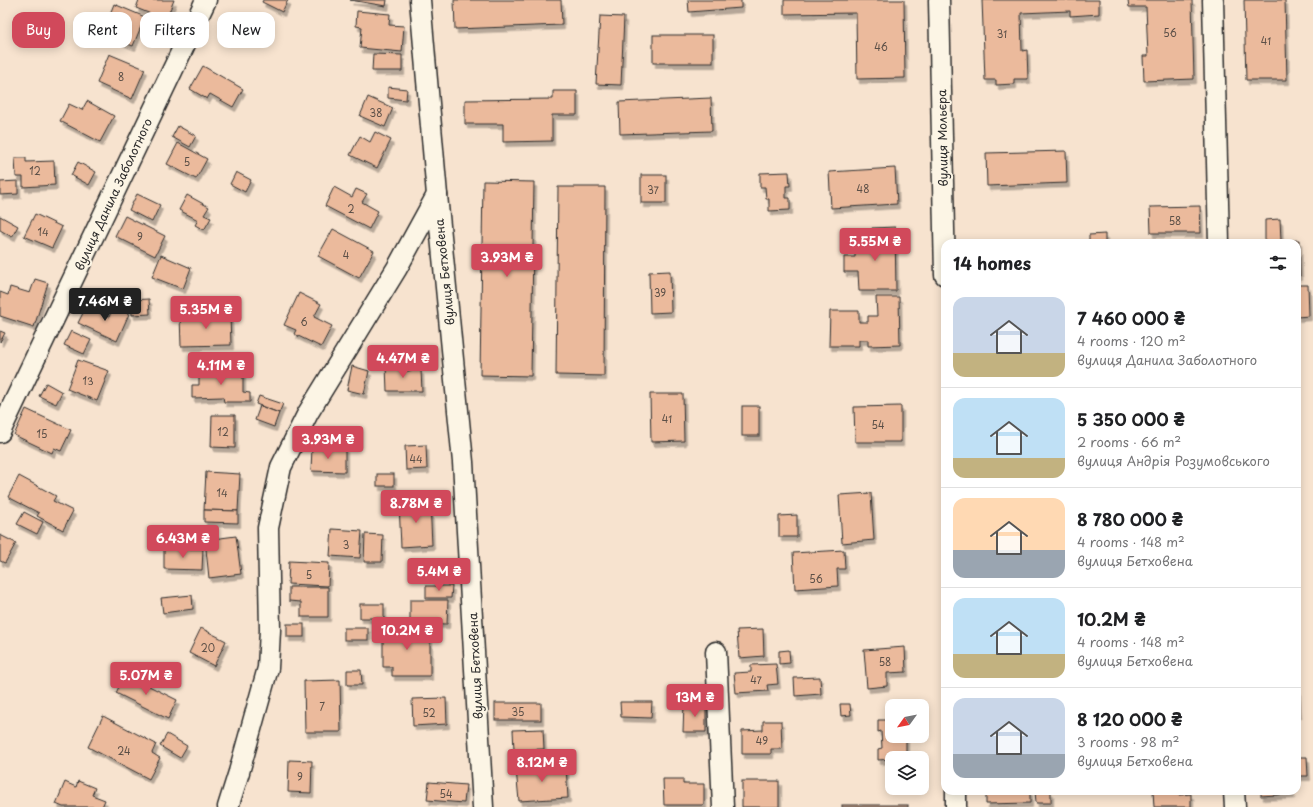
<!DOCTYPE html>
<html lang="en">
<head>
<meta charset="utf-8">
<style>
  body { margin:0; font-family:"Playpen Sans",sans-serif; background:#f6f6f6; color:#202124; height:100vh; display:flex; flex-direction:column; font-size:15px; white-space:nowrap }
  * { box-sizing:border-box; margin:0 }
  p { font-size:13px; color:#757577 }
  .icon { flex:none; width:22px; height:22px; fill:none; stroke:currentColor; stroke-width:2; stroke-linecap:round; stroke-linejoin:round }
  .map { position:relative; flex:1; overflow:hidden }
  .side { position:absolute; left:941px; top:239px; width:360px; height:556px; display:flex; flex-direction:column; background:#fff; border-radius:12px; box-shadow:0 2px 10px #0003 }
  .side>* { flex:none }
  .guide { position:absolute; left:12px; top:12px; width:380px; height:36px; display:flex; gap:8px }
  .needle { width:26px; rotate:237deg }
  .fabs { position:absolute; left:885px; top:699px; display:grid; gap:8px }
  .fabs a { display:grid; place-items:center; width:44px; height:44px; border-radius:8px; background:#fff; box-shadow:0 2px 10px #0003; font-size:20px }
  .price { position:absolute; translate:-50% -34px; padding:0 9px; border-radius:4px; background:#d1495b; color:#fff; font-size:13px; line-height:26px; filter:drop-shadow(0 1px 2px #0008) }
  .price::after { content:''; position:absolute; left:50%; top:24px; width:12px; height:9px; margin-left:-6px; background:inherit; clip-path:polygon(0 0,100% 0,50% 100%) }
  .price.current { background:#222; color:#fff }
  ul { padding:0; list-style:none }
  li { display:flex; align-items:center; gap:12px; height:100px; padding:0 12px }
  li+li { border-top:1px solid #e0e0e0 }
  li span { display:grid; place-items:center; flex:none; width:112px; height:80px; border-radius:12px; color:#555 }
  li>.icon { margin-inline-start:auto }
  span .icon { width:48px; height:48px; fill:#fffc; stroke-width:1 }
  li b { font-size:17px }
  h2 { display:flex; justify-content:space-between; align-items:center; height:48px; padding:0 12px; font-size:17px }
  .chip { padding:0 14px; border-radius:12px; background:#fff; box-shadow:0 2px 10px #0003; font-size:14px; line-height:36px }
  .chip.current { background:#d1495b; color:#fff }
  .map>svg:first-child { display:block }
</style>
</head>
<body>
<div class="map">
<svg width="1313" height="807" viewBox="0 0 1313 807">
  <defs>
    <filter id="shadow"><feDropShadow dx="2.5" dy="4.5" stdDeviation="0" flood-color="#0004"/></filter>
  </defs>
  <rect width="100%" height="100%" fill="#f7e3cf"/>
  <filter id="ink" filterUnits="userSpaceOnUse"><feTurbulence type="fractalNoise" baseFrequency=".025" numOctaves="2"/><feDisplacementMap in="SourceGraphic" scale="8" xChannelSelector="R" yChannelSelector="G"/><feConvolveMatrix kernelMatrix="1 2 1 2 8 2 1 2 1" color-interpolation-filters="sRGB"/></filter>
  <g filter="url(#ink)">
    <g fill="#ebba9c" stroke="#2b2b2b" filter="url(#shadow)">
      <path d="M139,0H174L166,20L136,8Z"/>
      <path d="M263,0H288L282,12L262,2Z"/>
      <path d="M350,0H387L386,6Z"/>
      <path d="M454,0H561L562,25L455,29Z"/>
      <path d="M688,0H741V8L689,12Z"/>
      <path d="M784,0H904L905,78L857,79L856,13L784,14Z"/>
      <path d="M982,0H1099V14L1070,16V11L1021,13L1022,51L1027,50L1028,79H1014V84L996,85V80H985Z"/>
      <path d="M1128,0H1192L1194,79L1144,81L1143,56H1148L1146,7H1129Z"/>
      <path d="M1244,0H1285L1287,80H1246Z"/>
      <path d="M114,4L145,17L133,46L102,34Z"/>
      <path d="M357,11L390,14L389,25L404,26L402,52L360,48L362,27L356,26Z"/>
      <path d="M600,16L624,17L621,85L596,84Z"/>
      <rect x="653" y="35" width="60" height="28"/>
      <path d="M109,54L145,69L132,99L97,83Z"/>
      <path d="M373,54L402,55V71H372Z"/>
      <path d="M203,66L243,89L233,107L210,94L207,99L190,89Z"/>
      <path d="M388,87L407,89L406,100L388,98Z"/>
      <path d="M553,91H577V115H552V141L503,142V124H465V100L553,99Z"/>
      <path d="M368,97L393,108L385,127L360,116Z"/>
      <path d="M711,98L712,131L620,134L619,102Z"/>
      <path d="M87,101L114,116L100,142L60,121L69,104L82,110Z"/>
      <path d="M178,126L196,136L190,147L172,137Z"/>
      <path d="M375,132L391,140L377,168L350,155L360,136L370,142Z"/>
      <path d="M178,143L207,159L196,179L167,164Z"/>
      <path d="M1066,151L1067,183L987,186L986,153Z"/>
      <path d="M15,158H26V162L54,161L55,185L23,187V177H16Z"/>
      <path d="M78,162L96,172L89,185L71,175Z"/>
      <path d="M895,168L897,204L831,208L829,172Z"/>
      <path d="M236,172L251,180L245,192L230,184Z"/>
      <path d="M789,172L790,186H786V198H790V210L769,211V199H766L765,187H760V173Z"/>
      <rect x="641" y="175" width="25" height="28"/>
      <path d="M18,181V194L0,195V182Z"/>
      <path d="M483,181L534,182L531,376L480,375Z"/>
      <path d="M334,187L352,197L356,189L367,194L362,202L378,211L369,229L325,206Z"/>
      <path d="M558,187H605L604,376L556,375Z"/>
      <path d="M137,194L160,205L152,222L129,210Z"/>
      <path d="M187,195L209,207L204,215L211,218L204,230L195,225L198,220L179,210Z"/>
      <path d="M1200,206L1201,233H1151L1150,207Z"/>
      <path d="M35,214L62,227L52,248L24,236Z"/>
      <path d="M0,216L18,226L12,237L0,230Z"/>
      <path d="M125,216L165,236L155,256L115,236Z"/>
      <path d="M1280,219L1281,241L1299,240L1300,276H1297V243H1251L1265,242V220Z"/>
      <path d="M895,227L896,291H859L858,272H844V257H855V242H872V228Z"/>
      <path d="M333,229L374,251L359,278L318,256Z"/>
      <path d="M1105,234V243H1088H1089V235Z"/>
      <path d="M1030,240V243H999V241Z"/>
      <path d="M161,255L191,268L183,289L152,277Z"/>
      <path d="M670,271L671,312L650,313L649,272Z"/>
      <path d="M35,279L48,283L34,327L0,316V292L8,295L10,287L30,293Z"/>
      <path d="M1297,285H1308L1309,316L1297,317Z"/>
      <path d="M299,293L321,304L314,317L332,326L321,347L294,334L296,330L284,325Z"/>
      <path d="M876,297H899L900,345L868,346V340H859V346H829L830,311H859V322H868V316H877Z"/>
      <path d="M149,299L150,314L132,315L131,300Z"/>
      <path d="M86,307L109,317L113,307L129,314L117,341L78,323Z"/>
      <path d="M230,315L231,345L181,346L180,316Z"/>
      <path d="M0,331L5,333L0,342Z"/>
      <path d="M71,331L91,340L84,354L64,345Z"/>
      <path d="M78,360L109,371L97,401L67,389Z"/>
      <path d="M405,365V371L421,370L422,391H387L386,366Z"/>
      <path d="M352,366L369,371L364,394L347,390Z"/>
      <path d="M199,370H243V392L250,393V402H224L223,397L192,398V385H199Z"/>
      <path d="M46,383L62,392L56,404L39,396Z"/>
      <path d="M650,394H683L684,441L651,442Z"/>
      <path d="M259,396L283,404L279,413L256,404Z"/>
      <path d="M260,406L279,413L274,427L255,420Z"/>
      <rect x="742" y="406" width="17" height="30"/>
      <path d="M901,406V442H855L854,407Z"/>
      <path d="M26,409L71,430L61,451L54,448L52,453L14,435Z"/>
      <path d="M212,415H235V448L211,447Z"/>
      <path d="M426,445L427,469L406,470L405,446Z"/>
      <path d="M312,447L345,448V472L311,471Z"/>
      <path d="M206,472L240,474L238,511L204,510Z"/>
      <rect x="377" y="474" width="17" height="12"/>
      <path d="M19,476L56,496L53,501L73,511L63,530L37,516L39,513L8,497Z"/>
      <path d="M871,493L874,540L842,543L839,495Z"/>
      <path d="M430,501L432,545L401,547L399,503Z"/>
      <path d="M204,510L238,511V523L204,522Z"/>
      <path d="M24,512L43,522L37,534L17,524Z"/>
      <path d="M797,515V537H779V516Z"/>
      <path d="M332,529L362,531L360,558L330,556Z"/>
      <path d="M365,534L383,535L382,562H364Z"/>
      <path d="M0,535L16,543L5,563L0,561Z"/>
      <path d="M236,536L241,574L209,578L205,540Z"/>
      <path d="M164,549H203L202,570L164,569Z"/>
      <path d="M844,550L845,569H837L838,586L795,589L793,553Z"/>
      <path d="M289,561L329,563L328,586L288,584Z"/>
      <path d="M426,586H452L451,598H426Z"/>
      <path d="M289,587H328V617H301V602L289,601Z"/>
      <path d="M192,595L193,609L163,613L161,598Z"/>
      <path d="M410,600H448L447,624L410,623Z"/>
      <rect x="360" y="604" width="24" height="14"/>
      <rect x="287" y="624" width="17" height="13"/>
      <path d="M383,626L430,627V676H392V667H383Z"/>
      <path d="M201,628L226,641L214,666L189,653Z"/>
      <rect x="344" y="628" width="24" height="12"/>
      <path d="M763,629L764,656L739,658L737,630Z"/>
      <path d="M905,647L906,672L887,673V686L867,688L864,650Z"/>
      <path d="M789,650L790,663L779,664V651Z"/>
      <path d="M776,664L778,684L767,685L768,691L736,693L734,673L751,672V665Z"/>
      <path d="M347,670H361L362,685H347Z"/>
      <path d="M125,674L177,700L168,719L116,693Z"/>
      <path d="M1297,676L1299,714H1297Z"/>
      <path d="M820,677L821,694L795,696L794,678Z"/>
      <path d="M340,680L341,732H305L304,681Z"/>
      <path d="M446,698L447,724L413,726L412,699Z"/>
      <path d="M620,702H652L651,718L621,717Z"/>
      <rect x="495" y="703" width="46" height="17"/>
      <path d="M684,703H706V732H683Z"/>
      <path d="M840,704H850L851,715L841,716Z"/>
      <path d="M103,716L156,744L152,753L160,758L149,779L88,747Z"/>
      <path d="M878,720H892V736H906V758L878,760V749L882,748L881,731L878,732Z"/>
      <path d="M763,721H781L782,749H771V754H742V731L763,730Z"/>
      <path d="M543,729L544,749L514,750L513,730Z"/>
      <path d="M167,734L187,746L180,758L160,746Z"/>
      <path d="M1297,757H1307L1308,776H1297Z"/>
      <path d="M289,760L312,761L311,793L288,792Z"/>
      <path d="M566,766L568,798L519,801L516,769Z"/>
      <path d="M663,779H683V784H704V805H664Z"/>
      <path d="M78,781L95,788L92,795L105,800L102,807H63L56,804L65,782L76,787Z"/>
      <rect x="742" y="781" width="37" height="26"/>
      <path d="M429,782L466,785L464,803L427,800Z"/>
      <path d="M986,791H1030V803L986,804Z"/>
      <path d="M1035,791H1051V803H1036Z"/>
      <path d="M1153,791H1179V795L1191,794V807H1154Z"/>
      <path d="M1261,791H1292V794L1261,796Z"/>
      <rect x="842" y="805" width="66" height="2"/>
    </g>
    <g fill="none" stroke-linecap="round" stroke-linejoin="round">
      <defs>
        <g id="minor">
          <path d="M420,0L437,195L463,462L483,807"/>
          <path d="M939,0L945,275"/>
          <path d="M1213,0L1219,243"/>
          <path d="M0,432L206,0"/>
          <path d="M716,652L723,807"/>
          <path d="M956,791V807"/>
          <path d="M1234,791L1235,807"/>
          <path d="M228,807L239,772L268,668L270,630L268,528L281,467L308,413L397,268L437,195"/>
        </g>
      </defs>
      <use href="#minor" stroke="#2b2b2b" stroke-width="23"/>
      <use href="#minor" stroke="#fcf5e5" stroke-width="20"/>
    </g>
  </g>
  <g text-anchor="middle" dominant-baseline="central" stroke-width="4" stroke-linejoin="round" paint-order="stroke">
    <g font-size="10" fill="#5b4f47">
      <text x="1170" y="32">56</text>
      <text x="1002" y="33">31</text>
      <text x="1266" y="40">41</text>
      <text x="881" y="46">46</text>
      <text x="121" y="76">8</text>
      <text x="376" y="112">38</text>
      <text x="187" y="161">5</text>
      <text x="35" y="170">12</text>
      <text x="863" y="188">48</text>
      <text x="653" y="189">37</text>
      <text x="351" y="208">2</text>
      <text x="1175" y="220">58</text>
      <text x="43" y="231">14</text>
      <text x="140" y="236">9</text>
      <text x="346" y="254">4</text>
      <text x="660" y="292">39</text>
      <text x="304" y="321">6</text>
      <text x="88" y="380">13</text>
      <text x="667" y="418">41</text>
      <text x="878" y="424">54</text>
      <text x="223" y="431">12</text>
      <text x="42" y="433">15</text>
      <text x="416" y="458">44</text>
      <text x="222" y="492">14</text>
      <text x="346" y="544">3</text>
      <text x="309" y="574">5</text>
      <text x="816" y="578">56</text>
      <text x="208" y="647">20</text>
      <text x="885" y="661">58</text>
      <text x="756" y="679">47</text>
      <text x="322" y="706">7</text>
      <text x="518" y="711">35</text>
      <text x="429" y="712">52</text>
      <text x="762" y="740">49</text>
      <text x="124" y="750">24</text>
      <text x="300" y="776">9</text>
      <text x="446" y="793">54</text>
    </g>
    <g font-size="12" fill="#2b2b2b" stroke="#fcf5e5">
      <text transform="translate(942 138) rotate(-91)">вулиця Мольєра</text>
      <text transform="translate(113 194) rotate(-65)">вулиця Данила Заболотного</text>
      <text transform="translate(444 272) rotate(-96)">вулиця Бетховена</text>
      <text transform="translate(475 666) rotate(-93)">вулиця Бетховена</text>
    </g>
  </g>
</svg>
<div class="fabs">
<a><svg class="needle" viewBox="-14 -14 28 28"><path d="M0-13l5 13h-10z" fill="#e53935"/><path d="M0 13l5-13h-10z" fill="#757577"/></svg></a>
<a><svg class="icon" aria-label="layers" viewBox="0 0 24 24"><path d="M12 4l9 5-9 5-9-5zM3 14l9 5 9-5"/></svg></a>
</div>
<b class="price" style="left:875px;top:262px">5.55M ₴</b>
<b class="price" style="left:507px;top:278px">3.93M ₴</b>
<b class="price current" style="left:105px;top:322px">7.46M ₴</b>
<b class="price" style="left:206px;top:330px">5.35M ₴</b>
<b class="price" style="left:403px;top:379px">4.47M ₴</b>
<b class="price" style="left:221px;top:386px">4.11M ₴</b>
<b class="price" style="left:328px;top:460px">3.93M ₴</b>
<b class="price" style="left:416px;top:524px">8.78M ₴</b>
<b class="price" style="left:183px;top:559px">6.43M ₴</b>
<b class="price" style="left:439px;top:592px">5.4M ₴</b>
<b class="price" style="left:407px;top:651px">10.2M ₴</b>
<b class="price" style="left:146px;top:696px">5.07M ₴</b>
<b class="price" style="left:695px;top:718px">13M ₴</b>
<b class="price" style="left:542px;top:783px">8.12M ₴</b>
<div class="guide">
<a class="chip current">Buy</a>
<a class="chip">Rent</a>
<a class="chip">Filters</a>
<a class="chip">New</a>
</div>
<section class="side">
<h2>14 homes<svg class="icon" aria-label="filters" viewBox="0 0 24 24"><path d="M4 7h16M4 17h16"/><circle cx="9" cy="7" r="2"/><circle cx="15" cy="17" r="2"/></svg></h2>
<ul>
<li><span style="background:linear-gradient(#c9d6e8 70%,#c2b280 0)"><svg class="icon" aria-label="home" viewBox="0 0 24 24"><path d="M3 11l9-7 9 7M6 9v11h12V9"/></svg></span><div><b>7 460 000 ₴</b><p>4 rooms · 120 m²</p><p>вулиця Данила Заболотного</p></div></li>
<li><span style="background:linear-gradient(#bfe0f5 75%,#c2b280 0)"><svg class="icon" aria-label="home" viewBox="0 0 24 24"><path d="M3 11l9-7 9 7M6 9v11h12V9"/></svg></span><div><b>5 350 000 ₴</b><p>2 rooms · 66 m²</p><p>вулиця Андрія Розумовського</p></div></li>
<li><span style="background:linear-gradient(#ffd9b3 65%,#9aa5b1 0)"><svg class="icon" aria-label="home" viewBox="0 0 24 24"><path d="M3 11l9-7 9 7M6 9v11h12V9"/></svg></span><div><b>8 780 000 ₴</b><p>4 rooms · 148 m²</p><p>вулиця Бетховена</p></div></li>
<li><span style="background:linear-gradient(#bfe0f5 70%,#c2b280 0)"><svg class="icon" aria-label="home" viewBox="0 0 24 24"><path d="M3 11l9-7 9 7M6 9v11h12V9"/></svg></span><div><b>10.2M ₴</b><p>4 rooms · 148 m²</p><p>вулиця Бетховена</p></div></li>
<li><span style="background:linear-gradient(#c9d6e8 70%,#9aa5b1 0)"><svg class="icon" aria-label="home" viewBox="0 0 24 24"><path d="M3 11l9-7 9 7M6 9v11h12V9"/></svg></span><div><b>8 120 000 ₴</b><p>3 rooms · 98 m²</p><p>вулиця Бетховена</p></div></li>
</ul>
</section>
</div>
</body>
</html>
